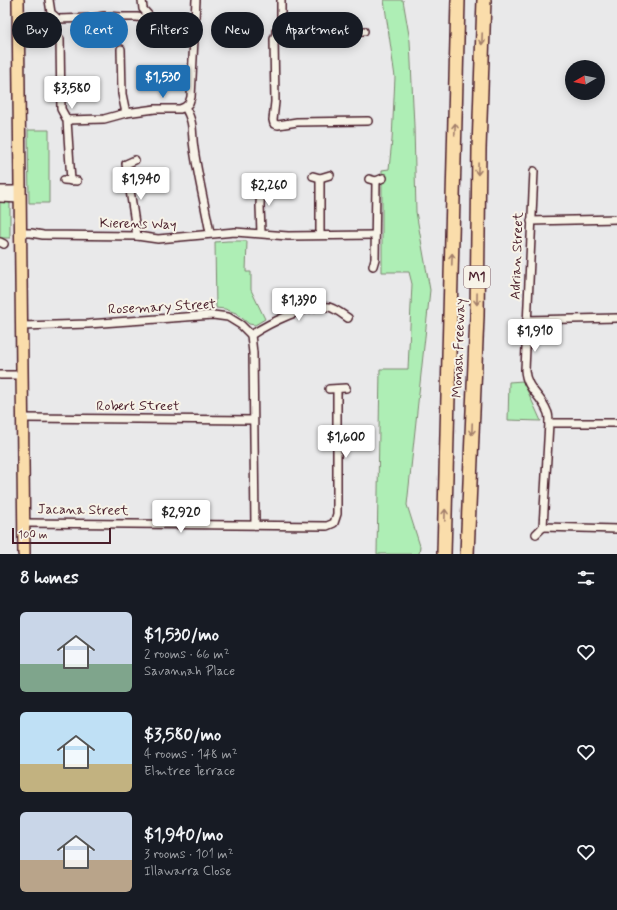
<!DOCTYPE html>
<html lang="en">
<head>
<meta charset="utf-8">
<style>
  body { margin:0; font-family:Mynerve,sans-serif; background:#20242c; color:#f1f3f6; height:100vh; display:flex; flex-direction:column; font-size:15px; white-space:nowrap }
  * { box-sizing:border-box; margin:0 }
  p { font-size:13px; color:#9ea1a6 }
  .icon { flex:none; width:22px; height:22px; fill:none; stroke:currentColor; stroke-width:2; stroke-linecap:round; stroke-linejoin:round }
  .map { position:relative; height:554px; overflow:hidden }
  .side { display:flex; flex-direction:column; background:#171b24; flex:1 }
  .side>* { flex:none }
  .banner { position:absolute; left:12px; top:12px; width:400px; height:36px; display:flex; gap:8px }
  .needle { width:26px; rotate:261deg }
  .controls { position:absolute; left:565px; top:60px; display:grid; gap:8px }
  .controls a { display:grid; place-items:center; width:40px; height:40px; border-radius:50%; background:#171b24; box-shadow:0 2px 10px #0003; font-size:20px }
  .scale { position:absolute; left:12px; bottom:10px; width:99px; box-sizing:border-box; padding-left:4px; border:2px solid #4a1f2b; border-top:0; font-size:11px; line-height:14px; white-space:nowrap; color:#4a1f2b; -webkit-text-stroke:3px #f7f3e8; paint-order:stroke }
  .price { position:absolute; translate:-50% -34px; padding:0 9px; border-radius:4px; background:#fff; color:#222; font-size:13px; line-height:26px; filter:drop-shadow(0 1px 2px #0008) }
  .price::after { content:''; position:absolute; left:50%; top:24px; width:12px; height:9px; margin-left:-6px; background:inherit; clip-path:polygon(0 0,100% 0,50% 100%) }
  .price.selected { background:#1f6fb2; color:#fff }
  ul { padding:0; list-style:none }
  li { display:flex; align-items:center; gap:12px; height:100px; padding:0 20px }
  li span { display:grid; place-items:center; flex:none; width:112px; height:80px; border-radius:6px; color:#555 }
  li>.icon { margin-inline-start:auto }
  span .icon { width:48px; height:48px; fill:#fffc; stroke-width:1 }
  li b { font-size:17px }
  h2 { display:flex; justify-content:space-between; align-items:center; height:48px; padding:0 20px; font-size:17px }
  .chip { padding:0 14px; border-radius:18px; background:#171b24; box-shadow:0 2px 10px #0003; font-size:14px; line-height:36px }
  .chip.selected { background:#1f6fb2; color:#fff }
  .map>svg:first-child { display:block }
</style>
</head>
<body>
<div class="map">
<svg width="617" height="554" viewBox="0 0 617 554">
  <rect width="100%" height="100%" fill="#e9e9ea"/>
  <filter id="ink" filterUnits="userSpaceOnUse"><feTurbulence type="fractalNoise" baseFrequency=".025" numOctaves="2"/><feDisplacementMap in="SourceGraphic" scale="8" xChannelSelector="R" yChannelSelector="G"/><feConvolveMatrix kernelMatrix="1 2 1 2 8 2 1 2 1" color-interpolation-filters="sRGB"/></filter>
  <g filter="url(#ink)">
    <g fill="#aeeeb5" stroke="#7c8670">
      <path d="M384,0H403L410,41L414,126L416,212L430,290L407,505L420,546L419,554H377L380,369H408L412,284L409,272H382V170L389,169L392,140L395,77Z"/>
      <path d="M28,130H49V203H29Z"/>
      <path d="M0,200L10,203V238H0Z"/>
      <path d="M228,241H247L246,272H251V290L265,319L255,325L249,324L236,313L225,309L216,308L215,242Z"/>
      <path d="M523,381L541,421L508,420L509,382Z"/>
    </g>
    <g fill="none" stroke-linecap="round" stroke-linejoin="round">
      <defs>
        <g id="minor">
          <path d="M49,0L51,13L58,19L93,18L104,16L122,17H137L160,21H195"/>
          <path d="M142,0L143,9L152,19"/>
          <path d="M281,0V20L274,39L275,102L273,120L274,124L278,125L297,122L368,121"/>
          <path d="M276,31H364"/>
          <path d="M60,39L61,109L67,120L71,181"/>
          <path d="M121,49L122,94L126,113"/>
          <path d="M185,107C195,125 191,130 194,149C198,177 205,205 210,233"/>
          <path d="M67,120L104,119L126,113L155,109H180L185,107L189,103L191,97L196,0"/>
          <path d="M135,160L126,164L137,236"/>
          <path d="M534,171L525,370C526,389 541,395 547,411C549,414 549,419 549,423L543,527"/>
          <path d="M313,176L320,178L330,175"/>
          <path d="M320,178V235"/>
          <path d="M369,179L376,181L383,178"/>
          <path d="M64,180L77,181"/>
          <path d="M254,180L261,181L271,180"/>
          <path d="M531,221L617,219"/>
          <path d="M20,233H31L43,235L137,236L158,239L235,232L288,236L375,235"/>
          <path d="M261,233L260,206L261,181"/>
          <path d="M0,242L4,244"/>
          <path d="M373,266L375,259L376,181"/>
          <path d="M527,320L617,318"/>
          <path d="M22,326L88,324L213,315L228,317L241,325L251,335L253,353L255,525"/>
          <path d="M251,335C268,324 308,303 329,307C336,309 342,314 348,318"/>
          <path d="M0,375H22"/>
          <path d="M329,389L346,388"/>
          <path d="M23,418L253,420"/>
          <path d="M549,423H617"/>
          <path d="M24,523L327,526L334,523L337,514V389"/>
          <path d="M543,527L617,529"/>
          <path d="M536,534L543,527"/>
        </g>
        <g id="tertiary">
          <path d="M0,191H20"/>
          <path d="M0,197L20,198"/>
        </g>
        <path id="primary" d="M18,0L24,554"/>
        <g id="motorway">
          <path d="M444,554L458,0"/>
          <path d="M467,554L477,316L479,149L484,0"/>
        </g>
      </defs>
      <use href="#minor" stroke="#4a1f2b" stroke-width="10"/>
      <use href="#tertiary" stroke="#4a1f2b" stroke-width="12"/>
      <use href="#primary" stroke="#4a1f2b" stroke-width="14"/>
      <use href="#motorway" stroke="#4a1f2b" stroke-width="16"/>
      <use href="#minor" stroke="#f7f3e8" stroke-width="7"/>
      <use href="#tertiary" stroke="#f7f3e8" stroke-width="9"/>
      <use href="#primary" stroke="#faddab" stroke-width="11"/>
      <use href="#motorway" stroke="#faddab" stroke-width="13"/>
    </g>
    <defs><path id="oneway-shaft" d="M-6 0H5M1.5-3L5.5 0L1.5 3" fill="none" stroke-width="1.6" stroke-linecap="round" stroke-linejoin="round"/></defs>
    <g stroke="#a27e6b">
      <use href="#oneway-shaft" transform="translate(482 39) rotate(92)"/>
      <use href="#oneway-shaft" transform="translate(455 129) rotate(-88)"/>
      <use href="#oneway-shaft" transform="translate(478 169) rotate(91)"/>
      <use href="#oneway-shaft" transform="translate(452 259) rotate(-88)"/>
      <use href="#oneway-shaft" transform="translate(477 299) rotate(91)"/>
      <use href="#oneway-shaft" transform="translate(472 429) rotate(92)"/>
      <use href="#oneway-shaft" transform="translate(445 515) rotate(-88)"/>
    </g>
  </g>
  <g text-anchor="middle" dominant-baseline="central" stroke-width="4" stroke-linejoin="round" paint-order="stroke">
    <rect fill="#f7f3e8" stroke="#7e5f64" stroke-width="1" x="464" y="266" width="26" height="22" rx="3"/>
    <g font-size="13" font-weight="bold" fill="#4a1f2b">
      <text x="477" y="277">M1</text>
    </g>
    <g font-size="14" fill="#4a1f2b" stroke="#f7f3e8">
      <text transform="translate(138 224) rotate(1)">Kierens Way</text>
      <text transform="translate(517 256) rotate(-88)">Adrian Street</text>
      <text transform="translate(162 307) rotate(-3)">Rosemary Street</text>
      <text transform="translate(459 348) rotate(-88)">Monash Freeway</text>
      <text x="138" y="406">Robert Street</text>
      <text transform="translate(83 510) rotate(1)">Jacana Street</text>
    </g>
  </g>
</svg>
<div class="controls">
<a><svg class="needle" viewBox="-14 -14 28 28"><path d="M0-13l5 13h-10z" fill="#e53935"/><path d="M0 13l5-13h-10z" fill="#9ea1a6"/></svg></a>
</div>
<div class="scale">100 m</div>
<b class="price selected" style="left:163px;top:99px">$1,530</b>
<b class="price" style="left:72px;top:110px">$3,580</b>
<b class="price" style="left:141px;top:201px">$1,940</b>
<b class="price" style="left:269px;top:207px">$2,260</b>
<b class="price" style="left:299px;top:322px">$1,390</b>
<b class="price" style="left:535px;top:353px">$1,910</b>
<b class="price" style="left:346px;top:459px">$1,600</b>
<b class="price" style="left:181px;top:534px">$2,920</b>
<div class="banner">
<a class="chip">Buy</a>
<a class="chip selected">Rent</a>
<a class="chip">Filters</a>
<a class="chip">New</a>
<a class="chip">Apartment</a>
</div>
</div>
<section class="side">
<h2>8 homes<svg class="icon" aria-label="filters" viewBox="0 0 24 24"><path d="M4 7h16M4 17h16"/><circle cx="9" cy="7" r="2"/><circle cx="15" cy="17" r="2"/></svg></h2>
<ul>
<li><span style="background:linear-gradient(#c9d6e8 65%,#7fa58c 0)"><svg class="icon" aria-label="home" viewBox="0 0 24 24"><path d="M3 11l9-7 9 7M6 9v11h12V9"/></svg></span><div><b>$1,530/mo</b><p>2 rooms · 66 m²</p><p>Savannah Place</p></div><svg class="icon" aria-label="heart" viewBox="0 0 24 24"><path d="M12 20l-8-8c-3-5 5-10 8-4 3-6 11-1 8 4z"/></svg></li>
<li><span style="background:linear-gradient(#bfe0f5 65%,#c2b280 0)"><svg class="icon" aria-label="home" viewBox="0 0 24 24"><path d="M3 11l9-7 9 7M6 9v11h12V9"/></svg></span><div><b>$3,580/mo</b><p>4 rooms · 148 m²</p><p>Elmtree Terrace</p></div><svg class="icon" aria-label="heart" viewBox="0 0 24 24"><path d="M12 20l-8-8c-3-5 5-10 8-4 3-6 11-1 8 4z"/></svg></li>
<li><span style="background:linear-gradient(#c9d6e8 60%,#b9a48a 0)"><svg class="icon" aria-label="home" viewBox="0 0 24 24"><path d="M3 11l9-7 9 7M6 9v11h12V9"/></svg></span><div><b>$1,940/mo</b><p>3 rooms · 101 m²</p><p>Illawarra Close</p></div><svg class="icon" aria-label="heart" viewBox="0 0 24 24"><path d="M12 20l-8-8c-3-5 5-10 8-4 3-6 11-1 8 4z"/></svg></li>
</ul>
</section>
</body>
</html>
